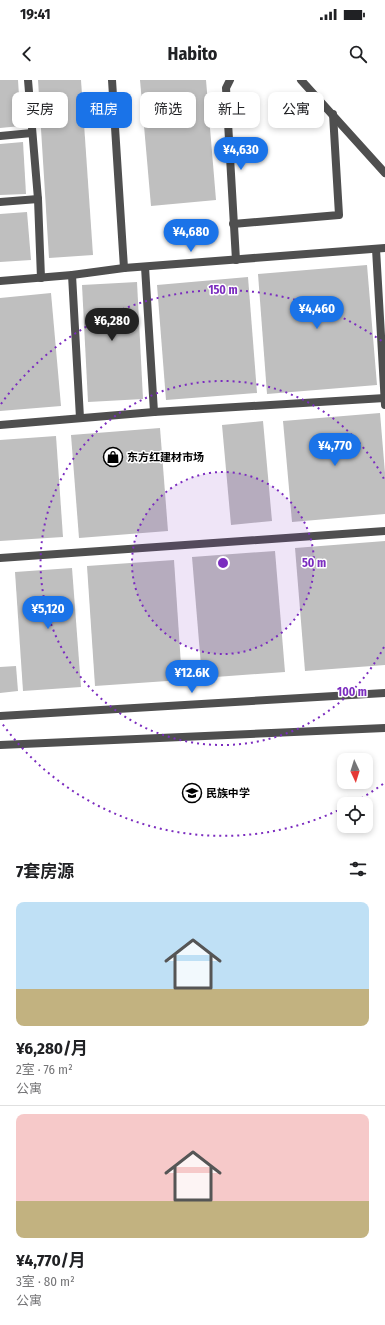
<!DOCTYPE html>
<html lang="zh">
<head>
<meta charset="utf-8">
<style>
  body { margin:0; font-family:"Fira Sans Condensed","Noto Sans SC",sans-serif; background:#f6f6f6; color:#202124; height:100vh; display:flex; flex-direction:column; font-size:15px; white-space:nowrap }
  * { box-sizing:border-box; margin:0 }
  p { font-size:13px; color:#757577 }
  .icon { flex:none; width:22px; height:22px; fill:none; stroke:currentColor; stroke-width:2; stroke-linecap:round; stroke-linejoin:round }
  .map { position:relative; height:765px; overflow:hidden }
  .details { display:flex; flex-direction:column; background:#fff; flex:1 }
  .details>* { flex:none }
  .guide { position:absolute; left:12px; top:12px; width:361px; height:36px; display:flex; gap:8px }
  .needle { width:26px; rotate:176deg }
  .buttons { position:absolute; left:337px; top:673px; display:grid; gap:8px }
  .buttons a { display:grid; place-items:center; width:36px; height:36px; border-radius:8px; background:#fff; box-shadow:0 2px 6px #0003; font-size:20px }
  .price { position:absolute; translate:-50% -34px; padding:0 9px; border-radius:14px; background:#1a73e8; color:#fff; font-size:13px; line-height:26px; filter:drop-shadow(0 1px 2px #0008) }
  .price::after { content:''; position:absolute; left:50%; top:24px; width:12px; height:9px; margin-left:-6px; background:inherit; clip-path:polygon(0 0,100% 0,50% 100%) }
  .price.active { background:#222; color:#fff }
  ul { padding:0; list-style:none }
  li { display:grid; align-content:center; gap:8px; height:212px; padding:0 16px }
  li+li { border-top:1px solid #e0e0e0 }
  li span { display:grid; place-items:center; height:124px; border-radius:8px; color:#555 }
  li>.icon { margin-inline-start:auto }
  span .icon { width:72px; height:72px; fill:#fffc; stroke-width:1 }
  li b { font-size:17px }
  h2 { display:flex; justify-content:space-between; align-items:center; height:48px; padding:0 16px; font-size:17px }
  .pill { padding:0 14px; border-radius:8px; background:#fff; box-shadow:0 2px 6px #0003; font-size:14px; line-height:36px }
  .pill.active { background:#1a73e8; color:#fff }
  .status { display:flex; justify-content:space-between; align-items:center; height:28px; padding:0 20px; background:#fff; direction:ltr }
  .status svg { height:11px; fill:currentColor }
  header { display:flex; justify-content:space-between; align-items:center; height:52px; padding:0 16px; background:#fff; font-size:18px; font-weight:700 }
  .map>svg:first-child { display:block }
</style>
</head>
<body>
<div class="status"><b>19:41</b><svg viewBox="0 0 49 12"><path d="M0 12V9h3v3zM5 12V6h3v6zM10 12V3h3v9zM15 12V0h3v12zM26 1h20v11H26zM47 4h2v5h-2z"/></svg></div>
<header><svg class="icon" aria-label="back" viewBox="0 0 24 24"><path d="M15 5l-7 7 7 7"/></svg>Habito<svg class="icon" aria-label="search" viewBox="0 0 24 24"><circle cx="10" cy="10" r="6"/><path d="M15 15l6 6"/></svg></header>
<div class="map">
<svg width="385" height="765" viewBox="0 0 385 765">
  <rect width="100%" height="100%" fill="#fff"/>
  <g fill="#bfbfbf">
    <path d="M0,0H18L21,46L0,48Z"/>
    <path d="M38,0H81L93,175L49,178Z"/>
    <path d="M140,0H206L216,120L151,126Z"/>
    <path d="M23,62L26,114L0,115V64Z"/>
    <path d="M27,132L31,180L0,182V134Z"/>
    <path d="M367,185L377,305L267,314L258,194Z"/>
    <path d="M248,197L257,313L166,320L157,205Z"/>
    <path d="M137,202L143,319L88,322L82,205Z"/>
    <path d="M51,213L61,326L0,331V218Z"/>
    <path d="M380,333L385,393V434L292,442L283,341Z"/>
    <path d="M263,341L272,441L231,445L222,345Z"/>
    <path d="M160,348L168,451L79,458L71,355Z"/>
    <path d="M56,356L63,457L0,461V360Z"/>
    <path d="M385,461V585L305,591L295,468Z"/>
    <path d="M275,471L285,592L202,598L192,477Z"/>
    <path d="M174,480L182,600L95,606L87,486Z"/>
    <path d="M72,488L81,607L23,611L15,492Z"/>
    <path d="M16,586L18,611L0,613V587Z"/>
  </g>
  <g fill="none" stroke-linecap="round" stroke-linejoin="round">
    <g stroke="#4f4f4f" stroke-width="8">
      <path d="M28,0L38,119L41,198"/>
      <path d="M112,0L124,188"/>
      <path d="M230,0L226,8L236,180"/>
      <path d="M301,0L385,93"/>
      <path d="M0,56L32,53"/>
      <path d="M0,122L38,119"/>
      <path d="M233,144L339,135L333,34"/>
      <path d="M376,169L385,325"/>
      <path d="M145,187L154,332"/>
      <path d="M72,195L80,338"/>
      <path d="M0,201L72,195L124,188L385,168"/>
      <path d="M0,345L154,332L385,318"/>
      <path d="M0,478L385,451"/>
    </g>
    <g stroke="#4f4f4f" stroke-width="8">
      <path d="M0,636L385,613"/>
      <path d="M0,665L385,648"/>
    </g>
  </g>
  <circle cx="223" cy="483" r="91" fill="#7b2cbf" fill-opacity=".12"/>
  <g fill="none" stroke="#7b2cbf" stroke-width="2" stroke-dasharray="2 4">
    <circle cx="223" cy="483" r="91"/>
    <path d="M384 567A182 182 0 1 1 384 399"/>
    <path d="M383 704A273 273 0 0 1 353 723M343 728A273 273 0 0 1 1 642M1 324A273 273 0 0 1 383 262"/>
  </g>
  <defs>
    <symbol id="shop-ring" viewBox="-11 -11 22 22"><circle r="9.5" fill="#fff" stroke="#000" stroke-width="1.5"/><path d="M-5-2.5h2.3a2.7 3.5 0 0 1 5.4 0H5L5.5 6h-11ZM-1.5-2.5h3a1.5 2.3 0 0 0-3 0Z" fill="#000"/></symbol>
    <symbol id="school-ring" viewBox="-11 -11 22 22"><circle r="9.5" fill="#fff" stroke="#000" stroke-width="1.5"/><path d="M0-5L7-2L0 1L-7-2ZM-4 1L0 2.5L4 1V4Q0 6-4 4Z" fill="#000"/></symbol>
  </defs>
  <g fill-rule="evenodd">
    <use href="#shop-ring" x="102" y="366" width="22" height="22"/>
    <use href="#school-ring" x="181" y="702" width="22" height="22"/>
  </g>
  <g text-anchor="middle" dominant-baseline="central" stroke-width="3" stroke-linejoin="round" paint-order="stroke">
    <g font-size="11" font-weight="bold" fill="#000" stroke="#fff" text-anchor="start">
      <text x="127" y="377">东方红建材市场</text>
      <text x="206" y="713">民族中学</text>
    </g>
  </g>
  <circle cx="223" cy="483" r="6" fill="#7b2cbf" stroke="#fff" stroke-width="2"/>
  <g font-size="12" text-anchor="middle" font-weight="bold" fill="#7b2cbf" stroke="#fff" stroke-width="3" stroke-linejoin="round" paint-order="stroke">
    <text x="223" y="214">150 m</text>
    <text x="314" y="487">50 m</text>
    <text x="352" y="616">100 m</text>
  </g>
</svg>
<div class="buttons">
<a><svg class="needle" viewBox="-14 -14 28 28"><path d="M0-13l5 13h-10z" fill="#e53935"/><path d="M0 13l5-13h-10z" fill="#757577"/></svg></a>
<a><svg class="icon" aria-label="locate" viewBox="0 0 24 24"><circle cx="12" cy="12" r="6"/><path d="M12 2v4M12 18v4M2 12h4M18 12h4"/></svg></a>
</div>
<b class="price" style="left:241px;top:91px">¥4,630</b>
<b class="price" style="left:191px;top:173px">¥4,680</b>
<b class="price" style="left:317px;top:250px">¥4,460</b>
<b class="price active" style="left:112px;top:262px">¥6,280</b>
<b class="price" style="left:335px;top:387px">¥4,770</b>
<b class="price" style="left:48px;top:550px">¥5,120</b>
<b class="price" style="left:192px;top:614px">¥12.6K</b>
<div class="guide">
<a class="pill">买房</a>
<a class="pill active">租房</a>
<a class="pill">筛选</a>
<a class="pill">新上</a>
<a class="pill">公寓</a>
</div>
</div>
<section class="details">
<h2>7套房源<svg class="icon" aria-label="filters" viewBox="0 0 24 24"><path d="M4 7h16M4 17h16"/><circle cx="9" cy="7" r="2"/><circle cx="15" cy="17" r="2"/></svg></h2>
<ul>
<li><span style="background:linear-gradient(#bfe0f5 70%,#c2b280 0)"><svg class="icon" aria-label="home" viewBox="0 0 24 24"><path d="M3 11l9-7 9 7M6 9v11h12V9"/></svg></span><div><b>¥6,280/月</b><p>2室 · 76 m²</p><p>公寓</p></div></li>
<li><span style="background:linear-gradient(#f6c9c9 70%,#c2b280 0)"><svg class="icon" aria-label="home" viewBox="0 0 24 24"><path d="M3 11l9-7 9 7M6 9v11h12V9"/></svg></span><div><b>¥4,770/月</b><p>3室 · 80 m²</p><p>公寓</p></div></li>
</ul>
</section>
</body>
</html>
